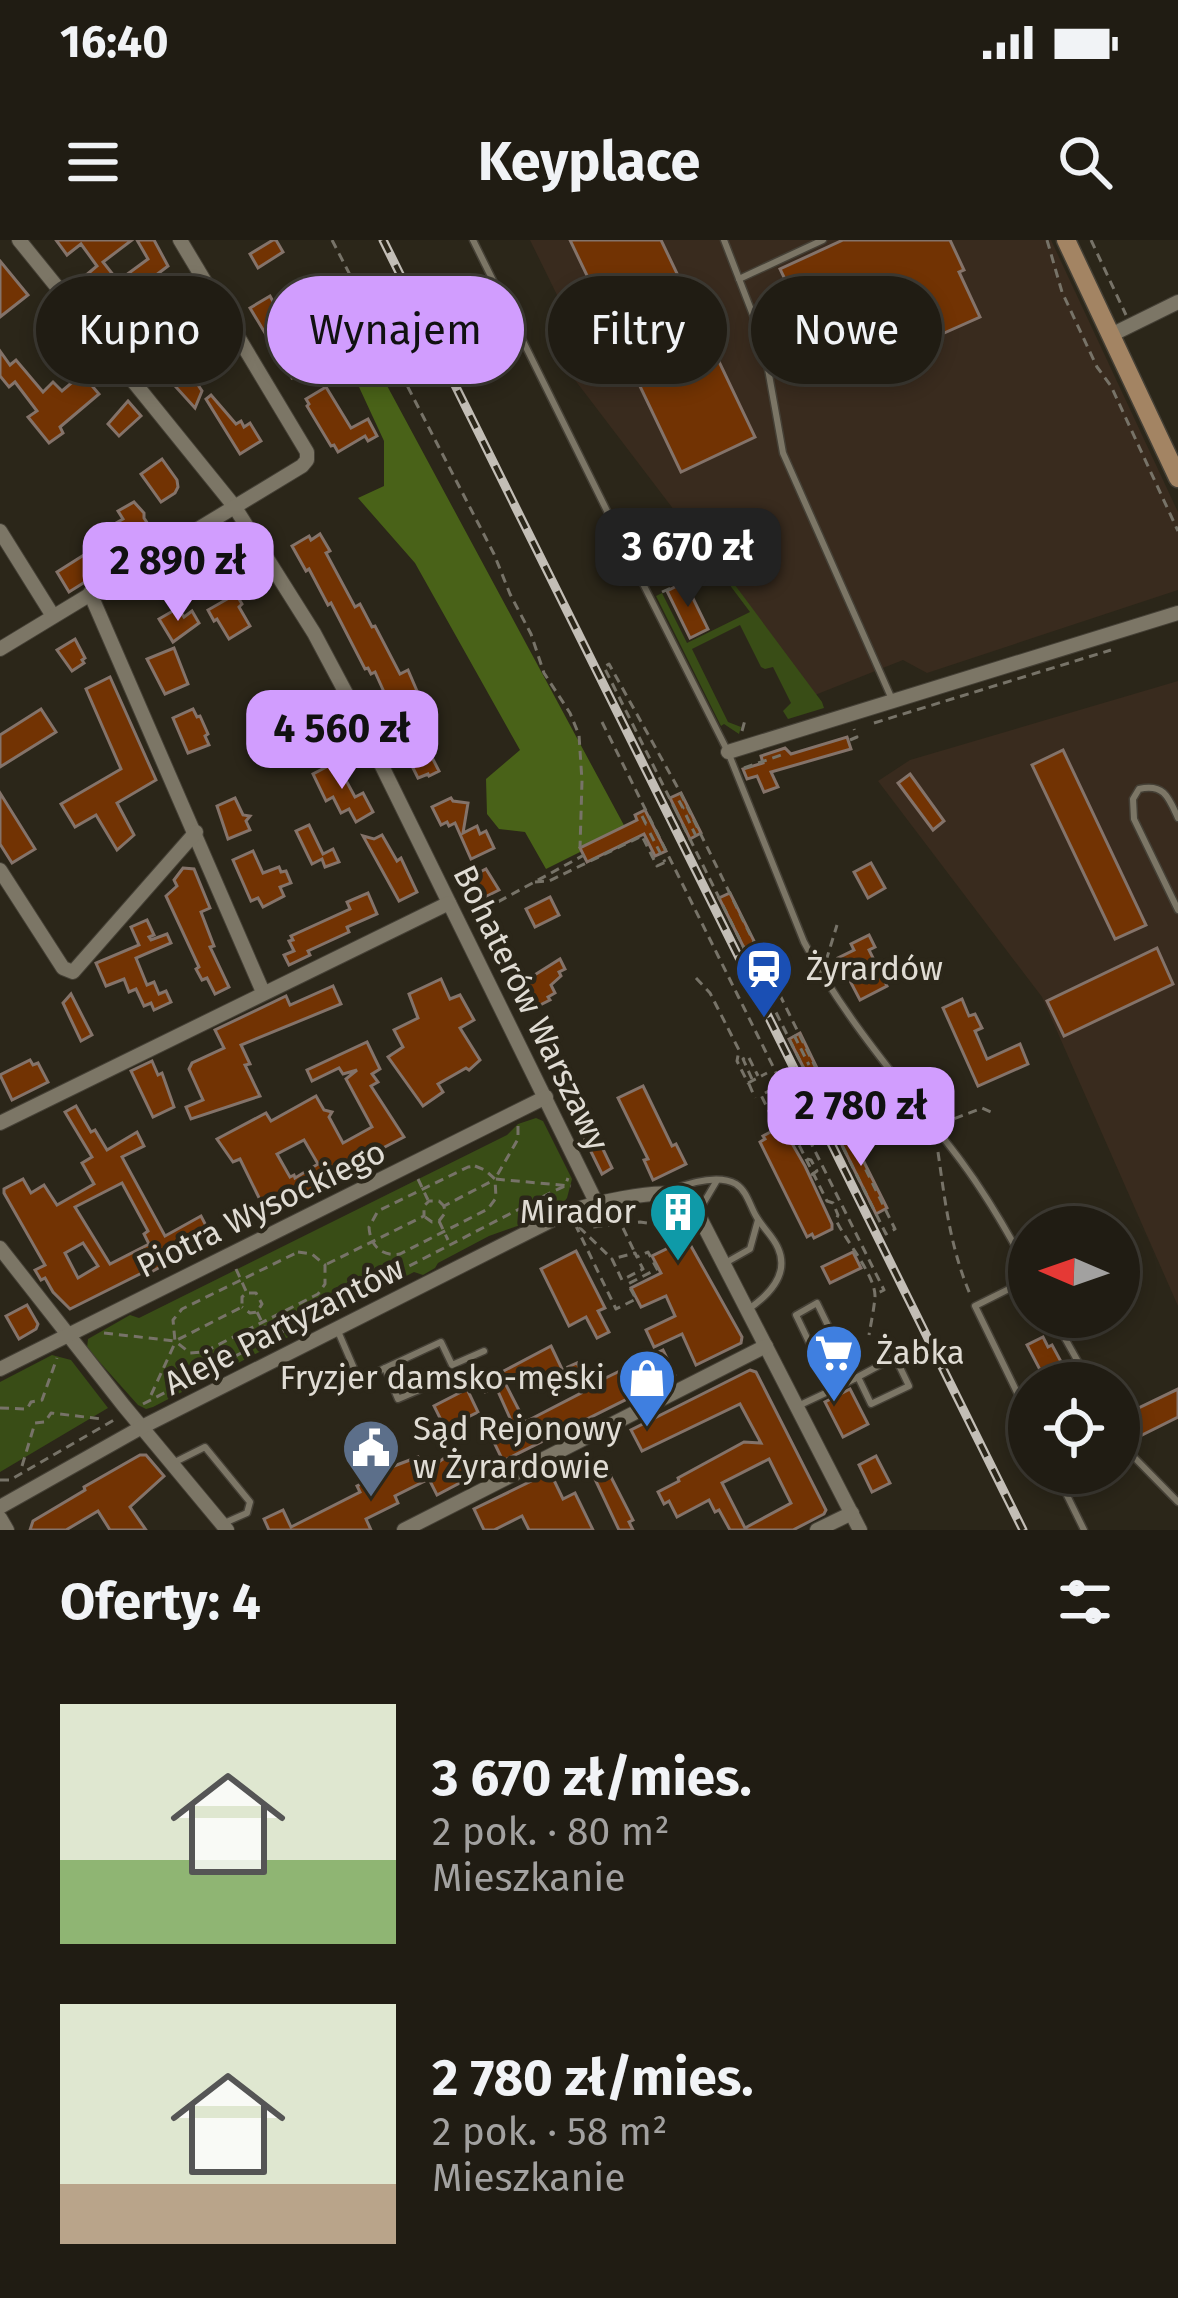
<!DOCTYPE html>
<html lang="pl">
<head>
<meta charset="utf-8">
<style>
  body { margin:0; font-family:"Fira Sans",sans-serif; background:#28251c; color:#f1f3f6; height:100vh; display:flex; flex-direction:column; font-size:45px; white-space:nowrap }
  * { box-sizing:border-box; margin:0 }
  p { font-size:39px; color:#a2a1a0 }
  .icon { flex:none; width:66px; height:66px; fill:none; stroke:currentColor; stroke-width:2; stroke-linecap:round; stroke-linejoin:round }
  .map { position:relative; height:1290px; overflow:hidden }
  .panel { display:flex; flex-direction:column; background:#201c13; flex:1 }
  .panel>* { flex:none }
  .hud { position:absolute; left:36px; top:36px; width:1107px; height:108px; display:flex; gap:24px }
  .needle { width:78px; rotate:272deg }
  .controls { position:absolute; left:1008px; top:966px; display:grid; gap:24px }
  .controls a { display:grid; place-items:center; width:132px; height:132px; border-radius:50%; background:#201c13; box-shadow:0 6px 18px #0003,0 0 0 3px #3d3a33; font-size:60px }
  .price { position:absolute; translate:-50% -102px; padding:0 27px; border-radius:24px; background:#d19dfe; color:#111; font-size:39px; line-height:78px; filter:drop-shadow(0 3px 6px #0008) }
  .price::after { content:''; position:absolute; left:50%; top:72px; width:36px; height:27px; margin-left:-18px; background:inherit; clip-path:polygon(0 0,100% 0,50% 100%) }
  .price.active { background:#222; color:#fff }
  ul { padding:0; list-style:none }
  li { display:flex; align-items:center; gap:36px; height:300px; padding:0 60px }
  li span { display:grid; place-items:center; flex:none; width:336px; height:240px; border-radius:0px; color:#555 }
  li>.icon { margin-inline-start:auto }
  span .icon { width:144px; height:144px; fill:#fffc; stroke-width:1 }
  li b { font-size:51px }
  h2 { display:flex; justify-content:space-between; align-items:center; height:144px; padding:0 60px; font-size:51px }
  .pill { padding:0 42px; border-radius:54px; background:#201c13; box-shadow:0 6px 18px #0003,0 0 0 3px #3d3a33; font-size:42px; line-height:108px }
  .pill.active { background:#d19dfe; color:#111 }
  .status { display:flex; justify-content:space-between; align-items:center; height:84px; padding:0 60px; background:#201c13; direction:ltr }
  .status svg { height:33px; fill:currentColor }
  header { display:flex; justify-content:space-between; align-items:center; height:156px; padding:0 60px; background:#201c13; font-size:54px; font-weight:700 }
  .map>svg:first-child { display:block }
</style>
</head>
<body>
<div class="status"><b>16:40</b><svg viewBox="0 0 49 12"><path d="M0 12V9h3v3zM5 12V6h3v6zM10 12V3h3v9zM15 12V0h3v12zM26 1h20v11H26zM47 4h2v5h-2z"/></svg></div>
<header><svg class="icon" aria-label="menu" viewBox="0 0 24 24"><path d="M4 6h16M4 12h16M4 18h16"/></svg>Keyplace<svg class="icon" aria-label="search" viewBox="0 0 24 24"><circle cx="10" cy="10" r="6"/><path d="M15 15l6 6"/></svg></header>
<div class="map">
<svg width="1178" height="1290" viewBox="0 0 1178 1290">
  <rect width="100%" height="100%" fill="#2b2619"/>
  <g fill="#392b1e">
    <path d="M530,0H1051L1178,272V350L927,433L903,420L815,455L575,140L557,55Z"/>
    <path d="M1178,441V1066L1042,757L878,541L910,520Z"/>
  </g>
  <g fill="#394d16">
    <path d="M694,290L822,462L824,468L788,479L783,471L791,463L773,427L765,429L761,427L740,385L692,409L728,482L741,487L739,494L724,484L721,486L656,356L662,353L687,403L750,372L690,292Z"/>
    <path d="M536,878L543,881L572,939L567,958L560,967L526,983L489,996L438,1023L435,1028L423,1035L414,1032L153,1167L146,1169L138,1165L87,1108L88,1099L130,1075L139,1078L507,895L518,884Z"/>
    <path d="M52,1115L71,1120L108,1168L0,1232V1142Z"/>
  </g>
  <path fill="#496218" d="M343,64L626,589L546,629L525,592L499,589L487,574L486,539L520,510L415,323L358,258L384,246V201L328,80Z"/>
  <g fill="#723303" stroke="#84736a" stroke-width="3" fill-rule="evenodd">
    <path d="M56,0H132L103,22L118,41L148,19L137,0H154L168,26L131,54L155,86L176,68L185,79L166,96L179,112L160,127L85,36L97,26L81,4L67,15Z"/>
    <path d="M273,0H276L283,12L258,28L250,14Z"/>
    <path d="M570,0H661L755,197L681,232Z"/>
    <path d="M843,0H950L964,30L959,32L980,77L908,109L904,100L837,132L821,97L814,100L780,29Z"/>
    <path d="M0,21L28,55L0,77Z"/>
    <path d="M270,56L281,76L278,77L312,126L292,138L250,68Z"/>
    <path d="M0,111L10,125L16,120L43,152L53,142L62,151L82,134L99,154L60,187L63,193L49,203L28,177L37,171L15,142L9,147L0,136Z"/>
    <path d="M190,133L202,151L195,168L175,146Z"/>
    <path d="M326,147L351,188L368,179L377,196L368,201L365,196L338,212L334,205L331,206L307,166L309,164L306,159Z"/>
    <path d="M211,155L236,184L241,181L244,187L250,183L261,201L240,214L206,159Z"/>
    <path d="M128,161L141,176L119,196L108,184Z"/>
    <path d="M162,219L177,240L178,247L175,253L161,262L141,234Z"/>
    <path d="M134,262L144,273V278L150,287L112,310L120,320L69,352L57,332L114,296L109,287L123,279L118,271Z"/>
    <path d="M320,294L330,311L326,313L355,367L360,364L372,387L375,386L400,434L408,430L420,458L416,460L431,489L428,490L432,498L424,502L439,531L429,536L428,534L418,538L411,524L420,520L401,489L404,487L392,462L389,463L375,432L371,434L368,428L365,429L331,363L328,365L309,329L306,331L292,306L309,296L311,300Z"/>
    <path d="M685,342L708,389L690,398L667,351Z"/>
    <path d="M236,354L242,364L239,367L250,386L229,399L217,379L214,381L208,370Z"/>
    <path d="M178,368L184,377L192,371L199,383L173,402L159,379Z"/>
    <path d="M75,399L85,418L82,420L84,423L72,431L57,410Z"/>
    <path d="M174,408L188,444L165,454L147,419Z"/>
    <path d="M110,437L156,540L117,563L134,595L117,610L96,575L75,587L61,564L121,529L86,449Z"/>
    <path d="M41,469L56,492L0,527V495Z"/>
    <path d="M193,469L197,477L200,476L208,494L205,496L209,505L188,513L173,478Z"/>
    <path d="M847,497L851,509L771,532L778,547L764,552L757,536L747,539L743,529L763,523L761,516L785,508L791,514Z"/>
    <path d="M1063,510L1146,685L1115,699L1032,525Z"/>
    <path d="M336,522L355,557L363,553L373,572L356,582L349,569L341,573L333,557L326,561L313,534Z"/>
    <path d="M910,534L944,581L933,590L898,543Z"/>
    <path d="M0,553L35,609L12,623L0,604Z"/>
    <path d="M681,553L701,593L690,599L670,558Z"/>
    <path d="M235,558L243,575L250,576L246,581L250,590L228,599L217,566Z"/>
    <path d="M451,558L453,561L468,563L463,593L477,586L480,594L486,591L494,608L471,619L455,583L449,586L447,582L441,585L432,567Z"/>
    <path d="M645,570L666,611L655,616L644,594L587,622L580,608L637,580L635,575Z"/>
    <path d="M309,585L323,614L333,609L339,622L325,627L322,619L312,624L296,591Z"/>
    <path d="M382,595L397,621L401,618L417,652L399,661L363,596L374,599Z"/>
    <path d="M253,611L263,633L279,627L281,632L286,631L291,643L280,647L284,656L263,667L258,658L251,661L233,620Z"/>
    <path d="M871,623L885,648L868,658L854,632Z"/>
    <path d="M183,628L194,629L210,668L201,672L214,706L210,707L229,747L215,754L207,738L202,740L196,729L199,727L166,656L177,646L174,640Z"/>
    <path d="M486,629L499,650L479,660L470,637Z"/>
    <path d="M368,653L377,674L347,687L349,692L308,711L310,715L289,725L284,715L294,711L289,701L293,700L291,696L350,669L347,662Z"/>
    <path d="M730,653L772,737L761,742L719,658Z"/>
    <path d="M550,657L559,675L535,687L526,669Z"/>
    <path d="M147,680L154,695L149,697L151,700L167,694L171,703L136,718L147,745L154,742L159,754L166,751L171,762L154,770L151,763L144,766L136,749L129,752L124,739L106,746L96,723L139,705L131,687Z"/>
    <path d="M869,695L875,707L869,710L887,746L860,760L838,718L854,710L851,704Z"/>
    <path d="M1157,708L1173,744L1064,796L1047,761Z"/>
    <path d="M560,719L565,729L559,732L561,736L551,745L555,753L548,757L550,760L538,766L525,741Z"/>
    <path d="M441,739L450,759L460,755L474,780L460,788L480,820L469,830L466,828L438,844L443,852L423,866L388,817L403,807L394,790L418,778L409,754Z"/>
    <path d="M333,746L341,764L241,805L250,824L245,825L260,856L191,879L186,867L203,860L189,829L192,823L224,808L215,790L286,756L290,765Z"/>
    <path d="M71,754L92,795L81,801L63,763Z"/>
    <path d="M962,759L969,776L975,774L982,788L975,791L987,819L1020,804L1028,824L978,846L943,768Z"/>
    <path d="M800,793L833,861L823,866L789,799Z"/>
    <path d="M367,802L380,829L372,834L378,842L371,846L404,897L362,919L364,923L323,948L267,974L240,919L233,922L217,899L266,873L271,881L316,856L324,870L332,872L329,877L343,903L372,887L346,839L357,830L343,834L339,828L312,841L307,830ZM304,900L318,924L295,938L294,935L290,937L277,914Z"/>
    <path d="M30,820L33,825L38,823L48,842L12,860L0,835Z"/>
    <path d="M152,821L158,835L162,833L174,867L153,877L131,831Z"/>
    <path d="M643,846L672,906L676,904L686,924L653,940L644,920L648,919L618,858Z"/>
    <path d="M76,866L91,892L95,890L107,910L137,892L144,906L122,917L165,996L201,976L213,999L149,1033L148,1030L70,1069L53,1052L45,1038L41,1040L35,1030L45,1025L4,953V949L23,939L31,953L44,945L57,965L94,944L82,923L92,917L65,872ZM122,943L148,991L144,994L149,1004L110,1024L75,967ZM83,1003L98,1026L78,1038L65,1013Z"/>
    <path d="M586,874L612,928L602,934L575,879Z"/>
    <path d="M845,884L887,968L876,974L834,889Z"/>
    <path d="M782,886L805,926L832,984V989L814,998L812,994L807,997L760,902L765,899L763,896Z"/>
    <path d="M687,999L742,1097L741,1103L696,1125L682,1094L654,1107L646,1090L675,1076L666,1056L641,1067L631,1048L661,1033L652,1016Z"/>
    <path d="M576,1011L605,1068L598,1071L609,1092L597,1098L586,1077L569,1086L541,1029Z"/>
    <path d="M853,1012L861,1028L830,1043L822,1027Z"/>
    <path d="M27,1065L38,1084L36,1089L19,1099L6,1076Z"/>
    <path d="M1043,1097L1048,1107L1052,1105L1065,1129L1061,1131L1067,1143H1047L1027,1105Z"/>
    <path d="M551,1106L563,1131L537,1143L531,1131L505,1143L525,1182L581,1153L568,1127L577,1123L589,1146L663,1110L675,1135L503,1221L488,1190L500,1195L514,1187L496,1147L485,1152L481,1143Z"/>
    <path d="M750,1130L756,1132L826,1270L824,1274L793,1290H730L719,1270L715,1272L709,1260L677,1277L669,1261L664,1264L658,1252L679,1241L678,1238L744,1202L761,1203L740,1164L642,1211L631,1190ZM769,1219L791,1263L745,1288L722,1243Z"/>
    <path d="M467,1149L478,1172L456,1183L460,1190L449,1196L434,1166Z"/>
    <path d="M850,1149L868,1184L843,1197L825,1162Z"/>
    <path d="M1178,1149V1177L1134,1199L1122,1176Z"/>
    <path d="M385,1208L394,1226L418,1217L421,1223L433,1226L456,1210L469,1238L437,1255L429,1239L395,1256L398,1263L366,1279L371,1290H269L264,1279L283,1270L291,1287L360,1252L357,1246L384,1233L373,1213Z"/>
    <path d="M140,1215H146L164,1236L130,1267L146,1290H110L98,1271L66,1290H30L33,1281L85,1250L84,1247Z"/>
    <path d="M876,1216L890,1243L872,1252L859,1225Z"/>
    <path d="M550,1232L563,1259L575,1253L593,1290H529L522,1276L494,1290H484L474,1269Z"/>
    <path d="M593,1235H610L633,1280L629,1282L633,1290H619Z"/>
  </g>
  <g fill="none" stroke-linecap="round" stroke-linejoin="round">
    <defs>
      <g id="service">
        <path d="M473,0L610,277"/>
        <path d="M724,0L763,101L783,213L891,457"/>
        <path d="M739,39L823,0"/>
        <path d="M633,324L728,512L804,702C846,782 907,849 961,921C987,956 1009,994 1029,1032"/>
        <path d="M1178,578C1169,558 1164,543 1139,549L1133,559L1134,579L1178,670"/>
        <path d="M671,950C689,943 718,934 736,944C747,951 750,966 756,976C762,987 773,996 778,1008C790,1035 768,1056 747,1070"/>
        <path d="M700,969L716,942"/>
        <path d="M727,1022L750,1009L758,980"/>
        <path d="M1029,1039L975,1066L1029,1177"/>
        <path d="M1053,1077L1090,1143"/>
        <path d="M337,1089L359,1140L385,1128"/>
        <path d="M854,1139L895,1117L909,1146L871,1164L858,1137"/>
        <path d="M440,1141L398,1159L385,1128L441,1102L452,1125L484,1111"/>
        <path d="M800,1165L832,1150L796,1075L817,1063L854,1139L832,1150"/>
        <path d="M1119,1196L1127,1210L1178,1262"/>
        <path d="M175,1222L205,1207L250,1262L247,1273L222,1284"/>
        <path d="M1056,1233L1084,1290"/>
      </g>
      <g id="minor">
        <path d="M19,0L234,266L314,393L348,457L597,964"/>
        <path d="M1111,95L1178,62"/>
        <path d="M0,291L53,376"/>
        <path d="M90,353L263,752"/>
        <path d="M0,409L302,226L307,220V212L180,0"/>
        <path d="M728,512L1178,373"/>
        <path d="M0,630L63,728L73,732L196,592"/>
        <path d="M0,883L449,663"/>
        <path d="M0,1008L124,1166L227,1290"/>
        <path d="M0,1129L546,857"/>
        <path d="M0,1267L142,1187L568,972C590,964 655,949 676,955C687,958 692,966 698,974L860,1290"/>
        <path d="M0,1278L7,1290"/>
        <path d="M404,1290L766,1106"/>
        <path d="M817,1290L852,1273"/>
      </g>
      <path id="secondary" d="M1066,0L1178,238"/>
    </defs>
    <use href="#service" stroke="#454036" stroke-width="9"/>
    <use href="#minor" stroke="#454036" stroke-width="16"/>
    <use href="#secondary" stroke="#454036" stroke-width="21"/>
    <g stroke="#777368" stroke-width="3" stroke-dasharray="9 6" stroke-linecap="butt">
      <path d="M332,0L494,314L510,354L531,394L544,433L570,473L579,495L582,541L580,608"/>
      <path d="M1047,0L1062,52L1097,127L1111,146L1178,291"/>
      <path d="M1091,0L1126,75"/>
      <path d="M615,288L629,317"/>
      <path d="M662,352L680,344"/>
      <path d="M602,482L884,1050L876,1054"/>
      <path d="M874,483L1111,410"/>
      <path d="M742,491L745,480"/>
      <path d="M850,500L857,497L854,489"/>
      <path d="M744,528L781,515"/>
      <path d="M676,571L886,994L895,989L679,550L609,424L604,427L676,571L683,568L678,559"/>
      <path d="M686,575L696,596"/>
      <path d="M642,576L646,584L650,582"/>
      <path d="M650,593L665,622"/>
      <path d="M535,642L549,641L642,596L657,626L670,620"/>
      <path d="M472,676L584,615"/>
      <path d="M826,721L837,685"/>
      <path d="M696,738L710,753L739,810L737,821L748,843L767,833"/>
      <path d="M794,795L809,825"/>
      <path d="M814,835L828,864"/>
      <path d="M752,839L743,819L748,816L758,836"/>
      <path d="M749,844L755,858"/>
      <path d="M773,849L761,855L777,888"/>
      <path d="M940,877L951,880L982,868L991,872"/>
      <path d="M791,879L794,884L791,889L827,961L833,963L838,975L836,980C845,1000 876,1036 875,1057C874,1069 871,1083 869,1095"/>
      <path d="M518,886V899L495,939L571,946"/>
      <path d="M938,912C945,961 950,1007 970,1054"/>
      <path d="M807,919L811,920L817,931L810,936"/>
      <path d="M475,926L485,930L495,939L496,958L488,969L400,1014C381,1017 370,1005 369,987L378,971L468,927Z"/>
      <path d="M418,939L428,960"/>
      <path d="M425,977L432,982L439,981L445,973L444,966L492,941"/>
      <path d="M580,980L593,987L640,982L683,988L689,992"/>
      <path d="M439,981L448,1000"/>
      <path d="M575,984L616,1069L636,1059L628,1044L657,1029L648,1012L637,1017L635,1013L612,1019L622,1040L643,1029L637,1017"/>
      <path d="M579,987L611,1018"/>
      <path d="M623,988L635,1013"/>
      <path d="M298,1012L312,1014L325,1025V1044L318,1054L204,1112L190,1113L175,1101L173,1080L182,1069Z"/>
      <path d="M327,1024L424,976V966L429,961H439L444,966"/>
      <path d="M236,1029L246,1051"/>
      <path d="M257,1072L269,1096"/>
      <path d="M104,1093L175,1101L242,1067V1057L247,1053H256L262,1064L257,1072L250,1073L242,1067"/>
      <path d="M151,1155L175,1103"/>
      <path d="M143,1164L552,952L565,946L568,938"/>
      <path d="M0,1168L27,1169L31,1162L42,1160L57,1118"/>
      <path d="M22,1226L35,1183L45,1182L51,1173L102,1179"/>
      <path d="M0,1240H10L114,1180"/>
    </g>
    <use href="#service" stroke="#7c7666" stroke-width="6"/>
    <use href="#minor" stroke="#7c7666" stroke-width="14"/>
    <use href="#secondary" stroke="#a38463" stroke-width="18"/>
    <defs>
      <path id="rail" d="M383,0L1023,1290"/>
    </defs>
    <use href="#rail" stroke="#c3beb6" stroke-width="9"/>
    <use href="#rail" stroke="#2b2619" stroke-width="4.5" stroke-dasharray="14" stroke-linecap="butt"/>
  </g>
  <defs>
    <symbol id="station-pin" viewBox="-11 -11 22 30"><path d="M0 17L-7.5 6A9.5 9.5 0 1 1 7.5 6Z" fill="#1a4fb4" stroke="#2b2619"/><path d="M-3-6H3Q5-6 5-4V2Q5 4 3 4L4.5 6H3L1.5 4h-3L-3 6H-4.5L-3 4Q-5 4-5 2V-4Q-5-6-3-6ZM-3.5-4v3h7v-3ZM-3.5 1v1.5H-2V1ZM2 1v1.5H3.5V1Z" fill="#fff"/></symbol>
    <symbol id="building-pin" viewBox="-11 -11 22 30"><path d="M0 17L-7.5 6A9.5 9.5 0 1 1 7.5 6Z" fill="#0f9aa8" stroke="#2b2619"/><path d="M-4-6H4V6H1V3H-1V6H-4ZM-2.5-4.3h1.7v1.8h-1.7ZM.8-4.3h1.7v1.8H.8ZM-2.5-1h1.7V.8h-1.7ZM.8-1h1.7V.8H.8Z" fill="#fff"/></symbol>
    <symbol id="supermarket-pin" viewBox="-11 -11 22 30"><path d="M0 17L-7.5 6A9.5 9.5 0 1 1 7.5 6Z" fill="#3f7fe0" stroke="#2b2619"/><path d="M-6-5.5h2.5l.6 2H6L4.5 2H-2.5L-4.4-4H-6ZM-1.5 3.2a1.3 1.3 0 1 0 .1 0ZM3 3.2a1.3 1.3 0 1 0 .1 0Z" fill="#fff"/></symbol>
    <symbol id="shop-pin" viewBox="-11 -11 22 30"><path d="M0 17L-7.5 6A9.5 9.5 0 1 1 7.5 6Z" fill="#3f7fe0" stroke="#2b2619"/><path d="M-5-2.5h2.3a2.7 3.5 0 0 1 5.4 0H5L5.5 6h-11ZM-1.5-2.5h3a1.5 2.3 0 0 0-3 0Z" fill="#fff"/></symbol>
    <symbol id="civic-pin" viewBox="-11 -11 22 30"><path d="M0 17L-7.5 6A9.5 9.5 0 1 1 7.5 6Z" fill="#5c6f8a" stroke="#2b2619"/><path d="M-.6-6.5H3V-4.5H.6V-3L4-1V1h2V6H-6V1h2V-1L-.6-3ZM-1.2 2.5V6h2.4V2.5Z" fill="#fff"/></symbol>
  </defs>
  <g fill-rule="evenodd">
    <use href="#station-pin" x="731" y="696" width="66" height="90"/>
    <use href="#building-pin" x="645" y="939" width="66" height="90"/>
    <use href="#supermarket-pin" x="801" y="1080" width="66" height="90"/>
    <use href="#shop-pin" x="614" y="1105" width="66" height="90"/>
    <use href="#civic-pin" x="338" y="1175" width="66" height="90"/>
  </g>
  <g text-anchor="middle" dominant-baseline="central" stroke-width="9" stroke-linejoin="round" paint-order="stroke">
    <g font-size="33" fill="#e0dcd4" stroke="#2b2619" text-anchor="start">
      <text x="806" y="729">Żyrardów</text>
      <text x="636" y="972" text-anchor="end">Mirador</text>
      <text x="876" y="1113">Żabka</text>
      <text x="605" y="1138" text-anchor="end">Fryzjer damsko-męski</text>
      <text x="413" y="1189">Sąd Rejonowy<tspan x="413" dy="38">w Żyrardowie</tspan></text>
    </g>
    <g font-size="33" fill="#e0dcd4" stroke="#2b2619">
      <text transform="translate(531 768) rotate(64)">Bohaterów Warszawy</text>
      <text transform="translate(261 969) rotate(-26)">Piotra Wysockiego</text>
      <text transform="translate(284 1086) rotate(-27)">Aleje Partyzantów</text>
    </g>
  </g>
</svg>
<div class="controls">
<a><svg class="needle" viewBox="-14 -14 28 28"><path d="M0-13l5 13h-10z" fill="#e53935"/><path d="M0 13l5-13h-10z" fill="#a2a1a0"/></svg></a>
<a><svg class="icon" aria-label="locate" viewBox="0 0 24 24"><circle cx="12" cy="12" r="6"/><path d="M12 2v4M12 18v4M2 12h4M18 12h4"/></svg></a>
</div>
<b class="price active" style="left:688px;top:370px">3 670 zł</b>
<b class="price" style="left:178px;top:384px">2 890 zł</b>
<b class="price" style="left:342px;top:552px">4 560 zł</b>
<b class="price" style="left:861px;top:929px">2 780 zł</b>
<div class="hud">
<a class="pill">Kupno</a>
<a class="pill active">Wynajem</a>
<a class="pill">Filtry</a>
<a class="pill">Nowe</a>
</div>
</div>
<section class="panel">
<h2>Oferty: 4<svg class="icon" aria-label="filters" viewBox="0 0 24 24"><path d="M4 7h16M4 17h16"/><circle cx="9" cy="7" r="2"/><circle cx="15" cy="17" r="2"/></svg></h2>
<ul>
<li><span style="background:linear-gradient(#dfe7d0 65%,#8fb573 0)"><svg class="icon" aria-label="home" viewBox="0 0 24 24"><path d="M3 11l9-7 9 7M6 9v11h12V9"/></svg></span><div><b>3 670 zł/mies.</b><p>2 pok. · 80 m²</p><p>Mieszkanie</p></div></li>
<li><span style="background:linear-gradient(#dfe7d0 75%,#b9a48a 0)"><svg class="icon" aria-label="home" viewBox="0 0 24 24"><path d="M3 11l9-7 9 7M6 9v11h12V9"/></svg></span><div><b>2 780 zł/mies.</b><p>2 pok. · 58 m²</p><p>Mieszkanie</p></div></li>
</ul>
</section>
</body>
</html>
